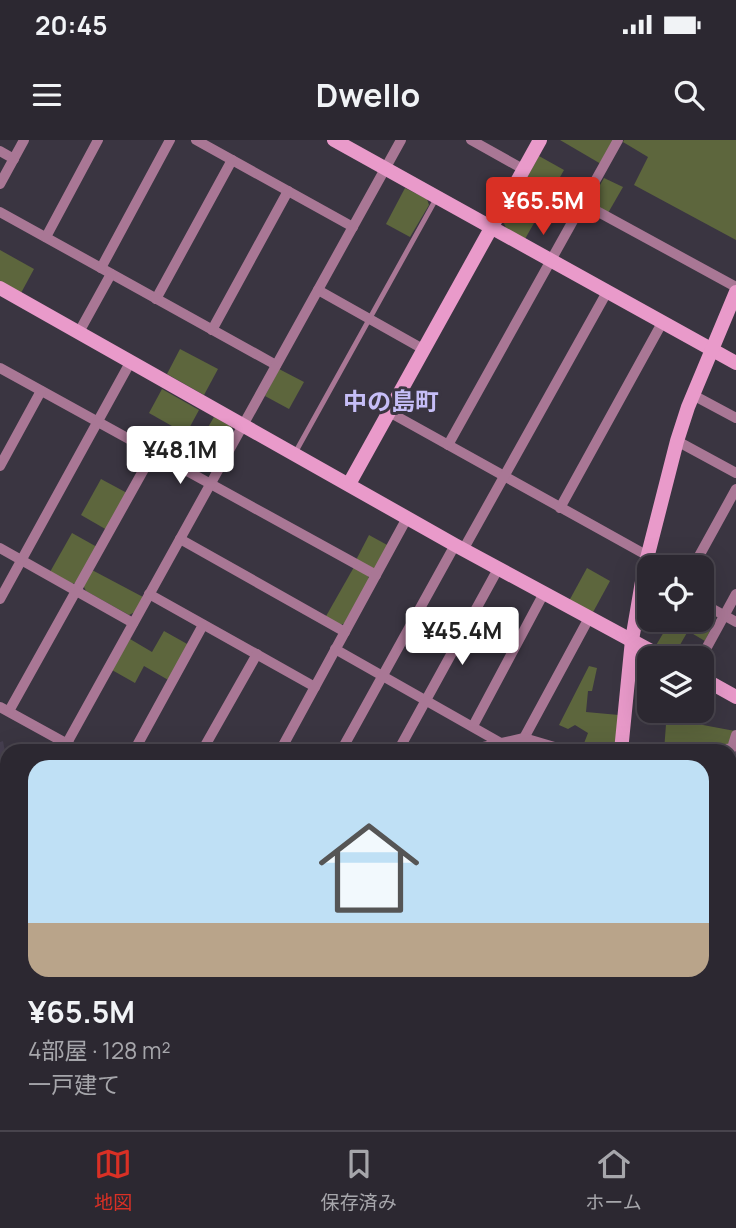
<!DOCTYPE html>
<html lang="ja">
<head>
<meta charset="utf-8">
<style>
  body { margin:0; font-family:Manrope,"Noto Sans JP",sans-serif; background:#343039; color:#f1f3f6; height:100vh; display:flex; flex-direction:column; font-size:26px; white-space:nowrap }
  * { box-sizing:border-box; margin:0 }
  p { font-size:23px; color:#a6a6ab }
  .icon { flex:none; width:38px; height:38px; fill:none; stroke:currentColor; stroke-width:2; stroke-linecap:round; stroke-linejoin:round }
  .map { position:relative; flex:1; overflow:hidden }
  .drawer { position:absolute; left:0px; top:604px; width:737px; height:387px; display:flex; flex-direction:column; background:#2c2831; border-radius:21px 21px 0 0; box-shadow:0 7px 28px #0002,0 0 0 2px #48444d }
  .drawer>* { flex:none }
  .fabs { position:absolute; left:637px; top:415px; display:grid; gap:14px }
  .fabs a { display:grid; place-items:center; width:77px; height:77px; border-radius:14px; background:#2c2831; box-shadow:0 7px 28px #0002,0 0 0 2px #48444d; font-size:35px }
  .price { position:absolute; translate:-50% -60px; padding:0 16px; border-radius:7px; background:#fff; color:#222; font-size:23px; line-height:46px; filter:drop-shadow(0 2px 4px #0008) }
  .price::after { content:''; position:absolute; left:50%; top:42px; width:21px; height:16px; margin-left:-10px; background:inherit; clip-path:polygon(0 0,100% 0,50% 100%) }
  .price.selected { background:#d93025; color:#fff }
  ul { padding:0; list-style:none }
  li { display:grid; align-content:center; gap:14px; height:371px; padding:0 28px }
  li span { display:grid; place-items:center; height:217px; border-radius:21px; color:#555 }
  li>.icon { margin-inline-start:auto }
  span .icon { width:126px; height:126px; fill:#fffc; stroke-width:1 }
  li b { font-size:30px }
  .status { display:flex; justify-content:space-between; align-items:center; height:49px; padding:0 35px; background:#2c2831; direction:ltr }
  .status svg { height:19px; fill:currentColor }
  header { display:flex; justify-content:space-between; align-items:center; height:91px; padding:0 28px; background:#2c2831; font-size:32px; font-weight:700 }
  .tab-bar { display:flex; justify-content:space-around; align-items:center; height:98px; border-top:2px solid #48444d; background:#2c2831; font-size:19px; color:#a6a6ab }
  .tab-bar a { display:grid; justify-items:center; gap:4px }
  .tab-bar .selected { color:#d93025 }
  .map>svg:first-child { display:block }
</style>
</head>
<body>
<div class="status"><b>20:45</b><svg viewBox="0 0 49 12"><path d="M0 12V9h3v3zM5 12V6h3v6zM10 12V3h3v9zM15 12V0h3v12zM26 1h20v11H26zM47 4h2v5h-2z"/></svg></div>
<header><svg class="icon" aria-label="menu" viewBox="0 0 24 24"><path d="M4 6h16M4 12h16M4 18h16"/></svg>Dwello<svg class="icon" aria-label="search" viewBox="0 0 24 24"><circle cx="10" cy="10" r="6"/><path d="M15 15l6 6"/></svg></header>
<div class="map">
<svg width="736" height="990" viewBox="0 0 736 990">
  <rect width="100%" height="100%" fill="#3a3541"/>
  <path fill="#453e4f" d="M3,601L7,622V693L0,694V602Z"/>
  <g fill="#5d663d">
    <path d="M560,0H615L601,24Z"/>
    <path d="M624,0H736V100L634,45L648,17L623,2Z"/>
    <path d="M539,16L564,30L525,99L506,88L503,81Z"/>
    <path d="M604,38L623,47L608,73L593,64L592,59Z"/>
    <path d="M405,48L427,59L429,65L410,97L386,84Z"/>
    <path d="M0,110L34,129L21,153L0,141Z"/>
    <path d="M180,209L218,229L204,255L167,234Z"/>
    <path d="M279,229L304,242L289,269L265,256Z"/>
    <path d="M162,249L199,270L186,294L149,273Z"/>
    <path d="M214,277L232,287L233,294L222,313L200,301Z"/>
    <path d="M101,339L127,353L107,390L81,375Z"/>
    <path d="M72,393L97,407L78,442L72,444L50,432Z"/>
    <path d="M369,395L389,406L376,429L355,422Z"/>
    <path d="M354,427L368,434L369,440L346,483L340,485L325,478Z"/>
    <path d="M587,428L610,441L592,474L569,461Z"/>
    <path d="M92,430L143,457L135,472L129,475L86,451L83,445Z"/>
    <path d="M702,466L717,475L705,501L688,491L673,517L655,507L671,480H702Z"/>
    <path d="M164,491L189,505L170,541L144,526L135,543L112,530L130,499L152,512Z"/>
    <path d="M589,526L597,528L592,551H588L586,572L619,575L617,611H581L588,593L575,585L568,589L559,585Z"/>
    <path d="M667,571H682L681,572L703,585L735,591L727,606L696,611H664Z"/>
    <path d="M7,792V883L0,884V793Z"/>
    <path d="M736,842V938L730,939V843Z"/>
  </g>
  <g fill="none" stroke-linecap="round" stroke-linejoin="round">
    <g stroke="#5898a1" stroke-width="3.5">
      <path d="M730,843L736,842"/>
      <path d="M0,983L7,981"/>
    </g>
    <g stroke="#a97795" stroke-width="5">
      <path d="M295,313L436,59"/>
      <path d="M732,608L736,629"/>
      <path d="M730,699L736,697"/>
      <path d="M730,749L736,748"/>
      <path d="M229,984L230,990"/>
      <path d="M469,990L504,984"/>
    </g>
    <g stroke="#a97795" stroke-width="10">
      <path d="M196,0L353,87"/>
      <path d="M471,0L523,29"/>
      <path d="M0,11L14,19"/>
      <path d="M0,44L24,0"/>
      <path d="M582,63L736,147"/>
      <path d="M0,72L276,225"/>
      <path d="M46,97L98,0"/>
      <path d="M101,128L170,0"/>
      <path d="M318,150L423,209"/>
      <path d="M156,159L232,20"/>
      <path d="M212,190L288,51"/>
      <path d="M79,192L111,134"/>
      <path d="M0,228L376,435"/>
      <path d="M693,255L736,278"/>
      <path d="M389,272L648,416"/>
      <path d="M677,301L736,333"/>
      <path d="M448,305L618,0"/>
      <path d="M0,326L41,251"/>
      <path d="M560,368L662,183"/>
      <path d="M180,399L345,492"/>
      <path d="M0,408L133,483"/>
      <path d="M463,410L607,152"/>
      <path d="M693,427L736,349"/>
      <path d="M149,454L315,547"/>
      <path d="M0,459L131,221"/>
      <path d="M702,463L736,482"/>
      <path d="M335,509L499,602"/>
      <path d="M701,518L736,454"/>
      <path d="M0,567L80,611"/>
      <path d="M9,571L153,313"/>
      <path d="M473,586L544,453"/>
      <path d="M524,598L589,478"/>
      <path d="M67,603L401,0"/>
      <path d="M134,611L203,485"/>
      <path d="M202,611L257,514"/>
      <path d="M280,611L407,378"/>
      <path d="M341,611L455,405"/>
      <path d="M398,611L498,429"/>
      <path d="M465,611L524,598L568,611"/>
      <path d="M716,611L732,608L736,595"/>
      <path d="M0,698L7,697"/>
      <path d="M0,886L7,884"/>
      <path d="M730,941L736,940"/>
    </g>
    <g stroke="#e99aca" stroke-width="14">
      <path d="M334,0L736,223"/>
      <path d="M0,148L455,405L664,518"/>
      <path d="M349,344L540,0"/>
      <path d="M702,538L736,557"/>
      <path d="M621,611L632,500L644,430L677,301L688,267L736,152"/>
      <path d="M580,990V984"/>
    </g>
  </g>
  <g text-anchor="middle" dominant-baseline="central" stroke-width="6" stroke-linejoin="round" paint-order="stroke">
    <g font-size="24" font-weight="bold" fill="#c6bef7" stroke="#3a3541">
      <text x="391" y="260">中の島町</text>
    </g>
  </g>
</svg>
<div class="fabs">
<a><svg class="icon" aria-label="locate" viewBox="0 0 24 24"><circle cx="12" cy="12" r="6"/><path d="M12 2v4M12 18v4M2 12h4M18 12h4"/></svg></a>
<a><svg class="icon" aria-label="layers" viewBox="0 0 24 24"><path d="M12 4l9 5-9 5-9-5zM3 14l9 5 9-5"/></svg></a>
</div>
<b class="price selected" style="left:543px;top:97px">¥65.5M</b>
<b class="price" style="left:180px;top:346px">¥48.1M</b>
<b class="price" style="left:462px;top:527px">¥45.4M</b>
<section class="drawer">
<ul>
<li><span style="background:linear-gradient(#bfe0f5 75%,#b9a48a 0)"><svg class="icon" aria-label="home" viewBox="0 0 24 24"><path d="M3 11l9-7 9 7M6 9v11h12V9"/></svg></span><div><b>¥65.5M</b><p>4部屋 · 128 m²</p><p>一戸建て</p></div></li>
</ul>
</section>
</div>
<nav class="tab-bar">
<a class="selected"><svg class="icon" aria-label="map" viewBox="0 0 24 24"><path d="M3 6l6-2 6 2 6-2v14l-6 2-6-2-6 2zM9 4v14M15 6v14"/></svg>地図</a>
<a><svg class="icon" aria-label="saved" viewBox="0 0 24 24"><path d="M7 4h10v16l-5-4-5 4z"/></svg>保存済み</a>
<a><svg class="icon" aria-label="home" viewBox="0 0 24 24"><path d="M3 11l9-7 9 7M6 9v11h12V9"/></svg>ホーム</a>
</nav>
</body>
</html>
